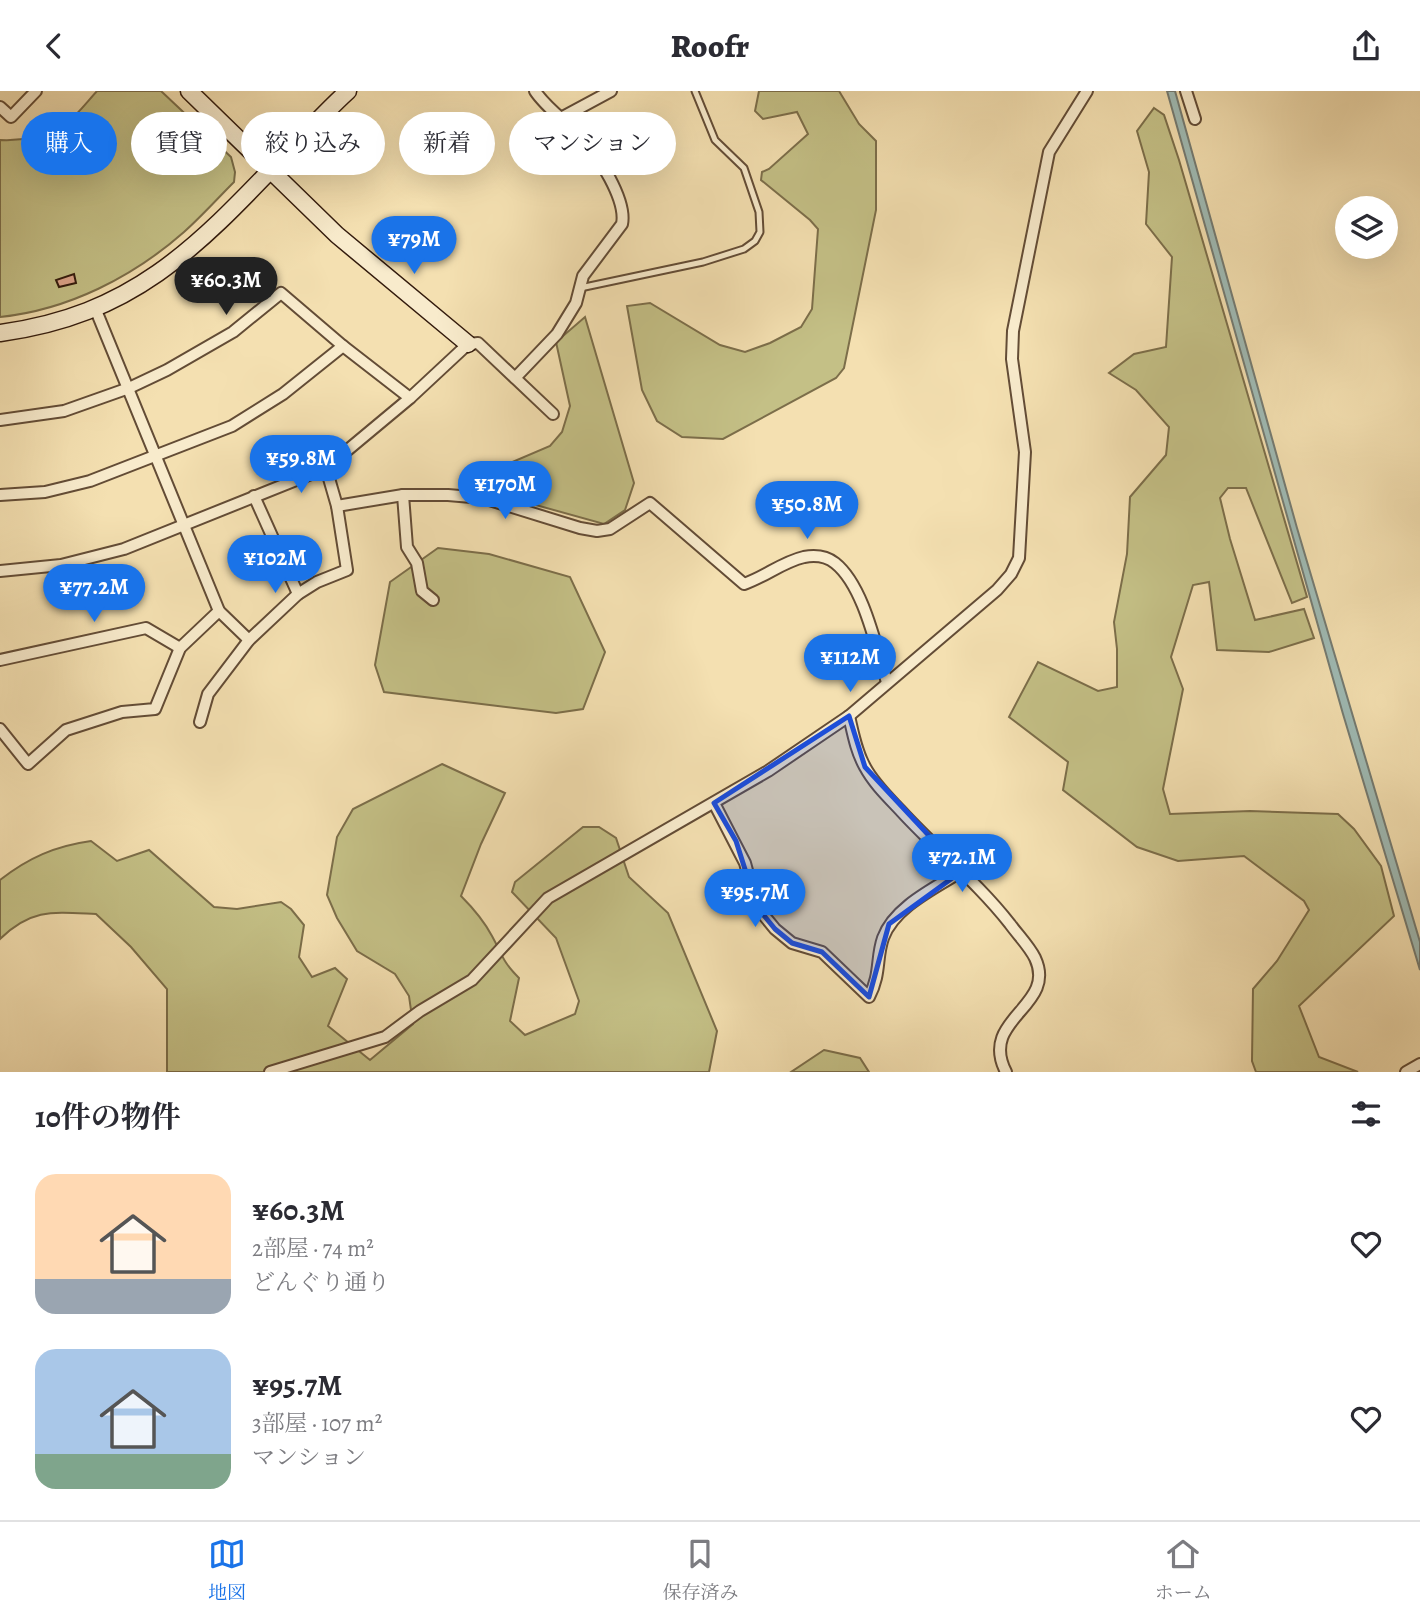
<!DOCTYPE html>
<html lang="ja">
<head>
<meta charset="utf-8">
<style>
  body { margin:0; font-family:Alegreya,"Noto Serif JP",serif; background:#f7f7f7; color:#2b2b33; height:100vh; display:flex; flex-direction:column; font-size:26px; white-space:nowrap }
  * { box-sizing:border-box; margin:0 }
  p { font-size:23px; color:#7c7c81 }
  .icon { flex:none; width:38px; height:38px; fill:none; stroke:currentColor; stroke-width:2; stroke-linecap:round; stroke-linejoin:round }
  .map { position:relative; height:981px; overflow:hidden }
  .details { display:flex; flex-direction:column; background:#fff; flex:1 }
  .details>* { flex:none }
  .banner { position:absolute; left:21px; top:21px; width:700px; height:63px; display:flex; gap:14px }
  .buttons { position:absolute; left:1335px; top:105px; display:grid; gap:14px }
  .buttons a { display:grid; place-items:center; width:63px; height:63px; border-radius:50%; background:#fff; box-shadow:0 7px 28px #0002; font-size:35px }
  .price { position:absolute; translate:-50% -60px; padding:0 16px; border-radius:24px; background:#1a73e8; color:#fff; font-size:23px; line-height:46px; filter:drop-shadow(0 2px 4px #0008) }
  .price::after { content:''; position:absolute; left:50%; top:42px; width:21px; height:16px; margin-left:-10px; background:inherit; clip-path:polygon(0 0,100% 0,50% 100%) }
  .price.selected { background:#222; color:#fff }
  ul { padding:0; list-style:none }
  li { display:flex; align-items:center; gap:21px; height:175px; padding:0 35px }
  li span { display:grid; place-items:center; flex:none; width:196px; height:140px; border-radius:21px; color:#555 }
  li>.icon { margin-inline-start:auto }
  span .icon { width:84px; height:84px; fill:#fffc; stroke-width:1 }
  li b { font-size:30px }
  h2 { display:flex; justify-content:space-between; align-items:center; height:84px; padding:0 35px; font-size:30px }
  .tag { padding:0 24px; border-radius:32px; background:#fff; box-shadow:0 7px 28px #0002; font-size:24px; line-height:63px }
  .tag.selected { background:#1a73e8; color:#fff }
  header { display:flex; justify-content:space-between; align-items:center; height:91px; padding:0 35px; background:#fff; font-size:32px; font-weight:800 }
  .tabs { display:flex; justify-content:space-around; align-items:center; height:98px; border-top:2px solid #e1e1e2; background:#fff; font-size:19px; color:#7c7c81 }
  .tabs a { display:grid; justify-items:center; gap:4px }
  .tabs .selected { color:#1a73e8 }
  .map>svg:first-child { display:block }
</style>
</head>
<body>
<header><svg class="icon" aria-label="back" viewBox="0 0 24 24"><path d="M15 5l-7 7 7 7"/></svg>Roofr<svg class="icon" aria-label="share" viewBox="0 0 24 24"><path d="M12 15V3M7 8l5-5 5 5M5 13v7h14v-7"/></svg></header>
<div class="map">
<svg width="1420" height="981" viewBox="0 0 1420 981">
  <rect width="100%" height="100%" fill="#f4e0b1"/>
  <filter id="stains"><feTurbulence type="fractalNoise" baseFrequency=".00286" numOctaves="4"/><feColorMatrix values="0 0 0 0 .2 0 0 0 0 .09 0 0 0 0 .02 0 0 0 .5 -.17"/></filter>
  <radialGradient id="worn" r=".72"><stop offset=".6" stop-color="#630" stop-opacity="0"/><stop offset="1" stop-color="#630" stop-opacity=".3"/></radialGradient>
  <g fill="#c4c086" stroke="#7c6e4a" stroke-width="2">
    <path d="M97,0H161L231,66L235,81L234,91C217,108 201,126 184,141C133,186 68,219 0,226V49C22,50 48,46 66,33C77,24 87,11 97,0Z"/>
    <path d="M759,0H839L859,33L876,50V119L844,277L836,287L723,348L682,346L657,330L642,299L627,215L650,212L720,254L745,261L770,252L801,236L812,218L818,138L810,129L761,89L762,81L769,78L808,43L797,21L763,28L755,20Z"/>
    <path d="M1154,17L1164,24L1179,69L1307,506L1292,512L1246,397H1228L1220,407L1230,448L1255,529L1304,518L1314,547L1269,561L1217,559L1209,491L1193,494L1171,566L1183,598L1163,698L1170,723L1250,720L1338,723L1354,738L1381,775L1394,825L1299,915L1319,966L1358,981H1256L1252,970L1253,898L1277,870L1309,819L1304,810L1244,765L1178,770L1137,756L1063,699L1068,671L1009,626L1038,571L1098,600L1117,596V558L1114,531L1127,463L1130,406L1166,364L1169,336L1136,299L1109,282L1134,263L1166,256L1172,166L1146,133L1149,81L1137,40Z"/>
    <path d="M585,226L634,392L625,419L604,433L475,397L477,386L550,355L562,341L570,315L556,251Z"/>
    <path d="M438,457L489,463L570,486L605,561L583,618L556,622L384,601L375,574L390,491Z"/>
    <path d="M442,673L505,702L481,753L461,805C473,817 484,830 492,845C503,865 502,870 519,887L510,930L525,944L575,923L579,910L556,847L512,801L515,791L583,736H599L616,747L629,786L668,822L717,940L709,981H167V898L131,856L96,823C54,821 32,817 0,848V789C28,767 55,755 91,750L117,770L149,759L214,816L237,818L281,811L291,818L304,834L299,866L312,886L335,877L347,888L328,935L370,969L413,933L409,905L395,883L357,860L337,827L327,804L337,746L353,718Z"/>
    <path d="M824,959L860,967L869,981H791Z"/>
  </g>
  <path fill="#9fbbb5" stroke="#747b72" stroke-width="2" d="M1167,0H1175L1297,437L1420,851V879L1343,623Z"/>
  <path fill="#dda58b" stroke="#331b0d" stroke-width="2" d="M74,183L76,192L59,196L56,189Z"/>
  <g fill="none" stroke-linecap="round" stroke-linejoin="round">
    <defs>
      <path id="lane" d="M580,197L703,171L744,158L755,150L760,141L759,121L744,77L715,49L695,0"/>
      <g id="street">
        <path d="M1186,0L1195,28"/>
        <path d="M0,16L11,26L36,0"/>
        <path d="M561,27L611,0"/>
        <path d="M95,217L219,520L249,549"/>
        <path d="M515,287L557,243L576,212L583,185L622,133C627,109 598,64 581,46C566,30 547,18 535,0"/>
        <path d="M0,329L64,320L129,297L167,279L233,241L281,202L343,255L410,307"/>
        <path d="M0,404L45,401L90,390L232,335L283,303L343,255"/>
        <path d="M403,404L407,456L417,472L422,500L433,509"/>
        <path d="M254,405L298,503"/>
        <path d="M337,415L403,404H448L483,407L580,437L597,440L610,438L650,412L744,493C765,486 782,471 804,466C815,464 826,465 835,472C864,495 876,557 887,591"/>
        <path d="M0,480L61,474L124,458L326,377L410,307L468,253L478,252L553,323"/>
        <path d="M0,569L146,537L180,557"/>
        <path d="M849,625C853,642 856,660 865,676C874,693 889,707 902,721C937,759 978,792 1010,833C1018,844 1029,855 1035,867C1058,916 978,927 1006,981"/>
        <path d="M200,631L208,603L249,549L298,503L317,491L347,479L337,415L326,377"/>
        <path d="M0,638L28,673L66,639L122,621L155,618L180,557L219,520"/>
        <path d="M714,712L745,772L757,816L775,838L792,852L822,861L869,906C881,883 876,867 883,847C894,816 935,797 962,780"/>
        <path d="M270,981L385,946L420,920L472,889L548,807L768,680L849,625L997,499L1011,483L1019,467L1025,361L1012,268L1013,240L1049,61L1087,0"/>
        <path d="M1406,981L1420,973"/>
      </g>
      <g id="secondary">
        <path d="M189,0L337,144L468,253"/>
        <path d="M0,242C133,224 196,157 284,65C305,43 326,20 348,0"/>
      </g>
    </defs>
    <use href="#lane" stroke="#634c36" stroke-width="9"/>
    <use href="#street" stroke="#634c36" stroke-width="14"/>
    <use href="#secondary" stroke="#331b0d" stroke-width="19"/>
    <use href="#lane" stroke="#f8ebcc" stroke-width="5"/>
    <use href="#street" stroke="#f8ebcc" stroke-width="10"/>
    <use href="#secondary" stroke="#f8ebcc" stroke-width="16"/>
  </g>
  <path fill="#1d4ed8" fill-opacity="0.2" stroke="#1d4ed8" stroke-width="5" stroke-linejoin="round" d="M849,625L865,676L962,780L889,833L869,906L822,861L792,852L775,838L757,816L736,750L714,712Z"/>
  <rect width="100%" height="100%" filter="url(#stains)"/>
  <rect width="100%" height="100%" fill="url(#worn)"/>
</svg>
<div class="buttons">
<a><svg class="icon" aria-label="layers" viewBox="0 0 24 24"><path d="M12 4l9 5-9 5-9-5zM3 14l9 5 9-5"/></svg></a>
</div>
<b class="price" style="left:414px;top:185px">¥79M</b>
<b class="price selected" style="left:226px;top:226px">¥60.3M</b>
<b class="price" style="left:301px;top:404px">¥59.8M</b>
<b class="price" style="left:505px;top:430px">¥170M</b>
<b class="price" style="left:807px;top:450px">¥50.8M</b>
<b class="price" style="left:275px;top:504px">¥102M</b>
<b class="price" style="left:94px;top:533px">¥77.2M</b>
<b class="price" style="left:850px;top:603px">¥112M</b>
<b class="price" style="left:962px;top:803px">¥72.1M</b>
<b class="price" style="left:755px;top:838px">¥95.7M</b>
<div class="banner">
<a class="tag selected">購入</a>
<a class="tag">賃貸</a>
<a class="tag">絞り込み</a>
<a class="tag">新着</a>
<a class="tag">マンション</a>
</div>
</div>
<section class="details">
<h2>10件の物件<svg class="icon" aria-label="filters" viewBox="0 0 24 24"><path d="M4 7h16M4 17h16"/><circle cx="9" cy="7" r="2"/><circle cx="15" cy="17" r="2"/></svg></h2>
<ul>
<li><span style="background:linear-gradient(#ffd9b3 75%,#9aa5b1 0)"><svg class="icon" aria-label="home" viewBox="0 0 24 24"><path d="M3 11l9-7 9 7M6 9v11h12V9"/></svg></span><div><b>¥60.3M</b><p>2部屋 · 74 m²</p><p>どんぐり通り</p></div><svg class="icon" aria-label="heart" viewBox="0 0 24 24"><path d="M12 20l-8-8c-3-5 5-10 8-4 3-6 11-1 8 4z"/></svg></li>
<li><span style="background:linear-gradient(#a9c7e8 75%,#7fa58c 0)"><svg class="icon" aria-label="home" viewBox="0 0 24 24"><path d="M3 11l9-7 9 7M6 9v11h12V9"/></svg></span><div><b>¥95.7M</b><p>3部屋 · 107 m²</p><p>マンション</p></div><svg class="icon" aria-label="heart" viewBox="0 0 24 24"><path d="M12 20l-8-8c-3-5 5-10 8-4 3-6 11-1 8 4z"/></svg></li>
</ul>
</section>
<nav class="tabs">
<a class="selected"><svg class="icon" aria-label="map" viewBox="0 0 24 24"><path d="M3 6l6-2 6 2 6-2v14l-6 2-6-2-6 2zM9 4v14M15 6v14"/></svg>地図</a>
<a><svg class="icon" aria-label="saved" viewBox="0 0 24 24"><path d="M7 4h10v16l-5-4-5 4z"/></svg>保存済み</a>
<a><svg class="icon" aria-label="home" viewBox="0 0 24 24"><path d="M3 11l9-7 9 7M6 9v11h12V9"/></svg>ホーム</a>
</nav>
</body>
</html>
